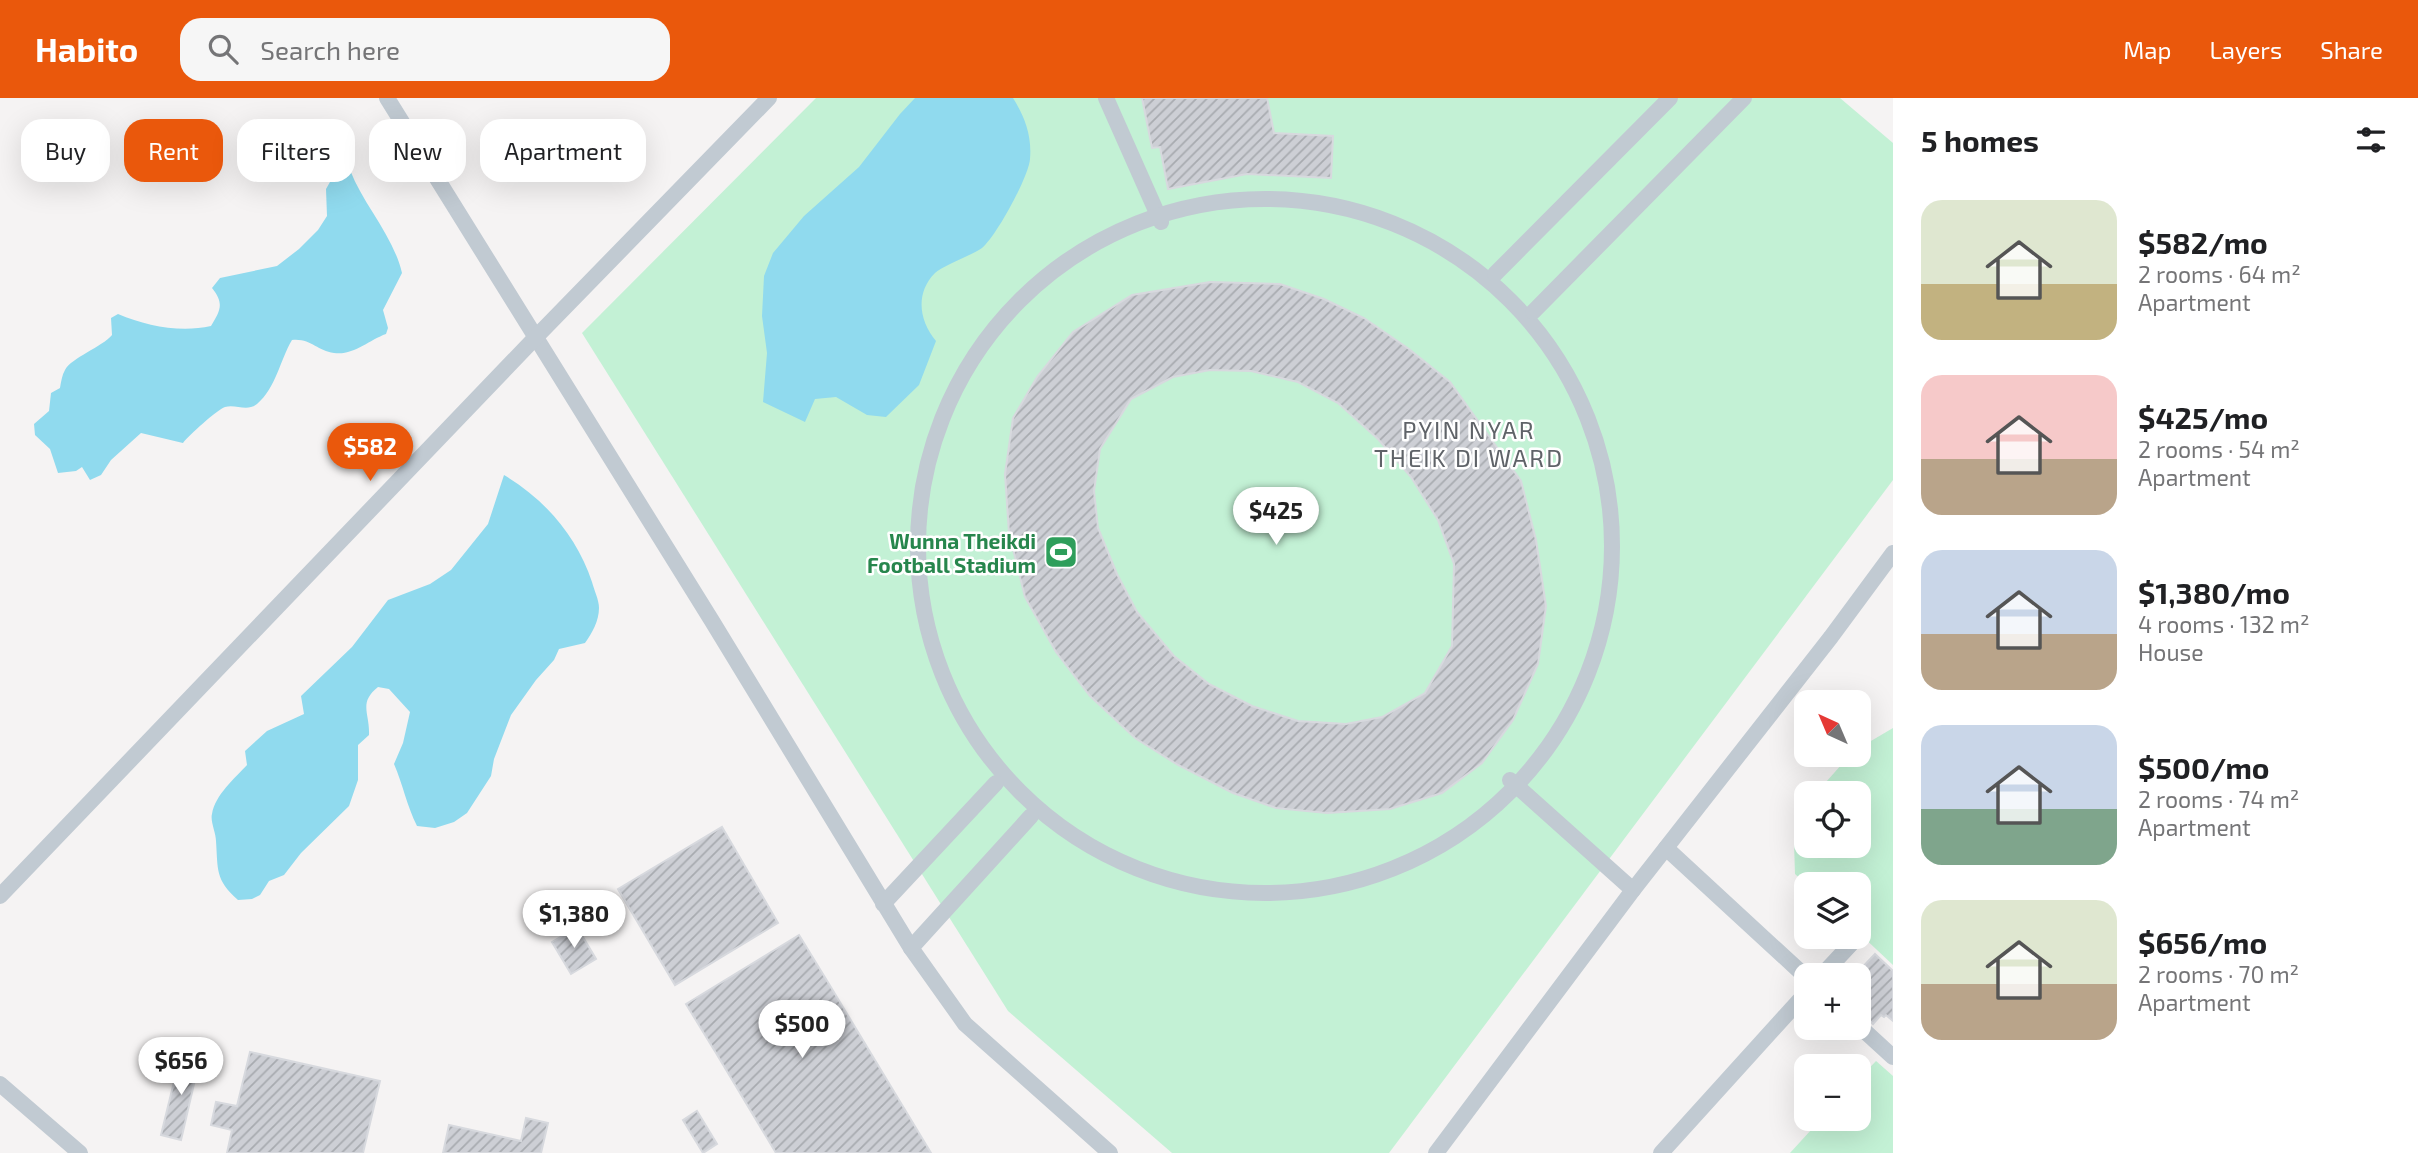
<!DOCTYPE html>
<html lang="en">
<head>
<meta charset="utf-8">
<style>
  body { margin:0; font-family:"Exo 2",sans-serif; background:#f6f6f6; color:#202124; height:100vh; display:flex; flex-direction:column; font-size:26px; white-space:nowrap }
  * { box-sizing:border-box; margin:0 }
  p { font-size:23px; color:#757577 }
  .icon { flex:none; width:38px; height:38px; fill:none; stroke:currentColor; stroke-width:2; stroke-linecap:round; stroke-linejoin:round }
  .map { position:relative; flex:1; overflow:hidden }
  .details { display:flex; flex-direction:column; background:#fff; width:525px }
  .details>* { flex:none }
  .guide { position:absolute; left:21px; top:21px; width:665px; height:63px; display:flex; gap:14px }
  .needle { width:46px; rotate:316deg }
  .buttons { position:absolute; left:1794px; top:592px; display:grid; gap:14px }
  .buttons a { display:grid; place-items:center; width:77px; height:77px; border-radius:14px; background:#fff; box-shadow:0 7px 28px #0002; font-size:35px }
  .price { position:absolute; translate:-50% -60px; padding:0 16px; border-radius:24px; background:#fff; color:#222; font-size:23px; line-height:46px; filter:drop-shadow(0 2px 4px #0008) }
  .price::after { content:''; position:absolute; left:50%; top:42px; width:21px; height:16px; margin-left:-10px; background:inherit; clip-path:polygon(0 0,100% 0,50% 100%) }
  .price.current { background:#ea580c; color:#fff }
  ul { padding:0; list-style:none }
  li { display:flex; align-items:center; gap:21px; height:175px; padding:0 28px }
  li span { display:grid; place-items:center; flex:none; width:196px; height:140px; border-radius:21px; color:#555 }
  li>.icon { margin-inline-start:auto }
  span .icon { width:84px; height:84px; fill:#fffc; stroke-width:1 }
  li b { font-size:30px }
  h2 { display:flex; justify-content:space-between; align-items:center; height:84px; padding:0 28px; font-size:30px }
  .chip { padding:0 24px; border-radius:21px; background:#fff; box-shadow:0 7px 28px #0002; font-size:24px; line-height:63px }
  .chip.current { background:#ea580c; color:#fff }
  header { display:flex; align-items:center; gap:42px; box-sizing:border-box; height:98px; padding:0 35px; background:#ea580c; color:#fff }
  header strong { font-size:33px }
  nav { display:flex; gap:38px; margin-inline-start:auto; font-size:24px }
  .search { width:490px; height:63px; background:#f6f6f6; display:flex; align-items:center; gap:18px; box-sizing:border-box; padding:0 24px; border-radius:21px; color:#757577; font-size:26px }
  main { display:flex; flex:1; min-height:0 }
  .map>svg:first-child { display:block }
</style>
</head>
<body>
<header>
<strong>Habito</strong>
<div class="search"><svg class="icon" aria-label="search" viewBox="0 0 24 24"><circle cx="10" cy="10" r="6"/><path d="M15 15l6 6"/></svg>Search here</div>
<nav><a>Map</a><a>Layers</a><a>Share</a></nav>
</header>
<main>
<div class="map">
<svg width="1893" height="1055" viewBox="0 0 1893 1055">
  <defs>
    <pattern id="building-hatch" width="6" height="6" patternUnits="userSpaceOnUse" patternTransform="scale(1.75)"><rect width="6" height="6" fill="#cdcfd5"/><path d="M-1 1l2-2M0 6l6-6M5 7l2-2" fill="none" stroke="#a8abb0"/></pattern>
  </defs>
  <rect width="100%" height="100%" fill="#f5f3f3"/>
  <g fill="#c3f1d5">
    <path d="M816,0H1840L1893,45V382L1389,1055H1172L1008,913L582,235Z"/>
    <path d="M1893,630V867L1859,835L1858,786H1806L1795,776L1794,745L1806,722V747H1858V695H1820L1826,684L1851,656H1858L1859,650Z"/>
    <path d="M1876,963L1893,978V1055H1790L1822,1020H1858L1859,981Z"/>
  </g>
  <g fill="#90daee">
    <path d="M915,0H1013C1025,19 1032,38 1030,61C1029,78 996,139 982,150C970,158 942,168 935,175C915,195 919,223 936,243L919,287L886,319L867,317L836,299L815,301L805,324L763,304L767,255L762,218L764,178L773,155L804,118L859,69L900,16Z"/>
    <path d="M338,70L350,72C364,108 393,137 402,175L383,212L388,230L386,236C369,242 353,258 334,255C317,253 311,240 292,242C280,262 276,290 257,306C247,314 236,306 225,309C217,312 189,337 183,345L141,335L111,362L101,377L90,382L82,369L76,373L58,375L50,351L35,337L34,326L49,313L51,295L60,290C61,284 62,277 65,272C71,260 102,249 112,237L111,220L118,216C147,228 180,235 211,228C221,212 224,205 212,190L220,180L277,168L299,151L318,132L327,118L326,91Z"/>
    <path d="M504,377C546,402 577,439 592,484C594,492 599,502 599,510C599,523 592,535 585,545L559,551L554,562L536,582L511,617L494,661L491,678L467,715L454,724L435,730L417,728C407,708 403,687 394,666L403,645L410,614L389,591L378,589C358,605 370,615 369,637L358,647V682L349,708L301,755L284,777L269,783L260,797L252,801L238,802C215,782 218,771 216,743C216,735 210,723 212,716C215,697 235,680 247,667L245,653L267,633L304,616L301,598L352,549L388,502L430,486L451,472L488,426Z"/>
  </g>
  <g fill="url(#building-hatch)" stroke="#d7d9de" stroke-width="2" fill-rule="evenodd">
    <path d="M1142,0H1267L1274,35L1333,38L1331,80L1247,76L1168,91L1160,49L1152,50Z"/>
    <path d="M1210,184L1280,186L1324,201L1364,220L1409,251L1450,284L1521,383L1536,442L1546,508L1538,566L1513,622L1482,665L1442,695L1390,711L1327,715L1276,710L1233,695L1178,667L1135,640L1090,598L1056,554L1025,499L1009,435L1005,376L1013,320L1037,279L1073,234L1132,197ZM1210,272L1251,273L1298,284L1338,305L1378,341L1411,379L1438,422L1454,466L1452,548L1425,595L1382,619L1346,626L1298,623L1252,608L1209,586L1174,558L1137,514L1117,476L1098,430L1094,393L1100,351L1131,301L1173,279Z"/>
    <path d="M722,729L778,825L675,887L618,791Z"/>
    <path d="M577,829L596,861L571,876L552,844Z"/>
    <path d="M799,837L829,886L931,1055H776L716,955L686,906Z"/>
    <path d="M1875,856L1893,873V923L1886,917L1884,919L1881,917L1873,926L1860,914L1868,906L1866,903L1869,900L1858,890V874Z"/>
    <path d="M250,954L380,983L363,1055H227L232,1032L211,1027L216,1004L237,1008Z"/>
    <path d="M181,955L200,960L181,1042L161,1037Z"/>
    <path d="M697,1013L717,1046L703,1055L683,1022Z"/>
    <path d="M526,1020L548,1025L541,1055H443L449,1027L521,1043Z"/>
  </g>
  <g fill="none" stroke-linecap="round" stroke-linejoin="round">
    <g stroke="#c1cad2" stroke-width="16">
      <path d="M387,0L712,523L911,850L965,926L1110,1055"/>
      <path d="M1106,0L1161,124"/>
      <circle cx="1265" cy="448" r="347"/>
      <path d="M1495,176L1670,0"/>
      <path d="M1533,214L1744,0"/>
      <path d="M1510,682L1633,792"/>
      <path d="M1666,750L1806,879"/>
      <path d="M0,798L536,239L769,0"/>
      <path d="M883,806L996,685"/>
      <path d="M911,850L1031,718"/>
      <path d="M1822,877L1851,846"/>
      <path d="M1858,927L1893,959"/>
      <path d="M0,986L80,1055"/>
      <path d="M1436,1055L1633,792L1831,539L1893,455"/>
      <path d="M1661,1055L1806,895"/>
    </g>
  </g>
  <defs>
    <symbol id="stadium-square" viewBox="-11 -11 22 22"><rect x="-9" y="-9" width="18" height="18" rx="4" fill="#2e9e5b" stroke="#fff"/><path d="M0-5a6.5 5 0 1 0 0 10a6.5 5 0 1 0 0-10ZM-3.5-1.8h7v3.6h-7Z" fill="#fff"/></symbol>
  </defs>
  <g fill-rule="evenodd">
    <use href="#stadium-square" x="1042" y="435" width="38" height="38"/>
  </g>
  <g text-anchor="middle" dominant-baseline="central" stroke-width="5" stroke-linejoin="round" paint-order="stroke">
    <g font-size="21" font-weight="bold" fill="#27864d" stroke="#fff" text-anchor="end">
      <text x="1036" y="442">Wunna Theikdi<tspan x="1036" dy="24">Football Stadium</tspan></text>
    </g>
    <g font-size="24" letter-spacing="2" fill="#5f6368" stroke="#fff">
      <text x="1469" y="331">PYIN NYAR<tspan x="1469" dy="28">THEIK DI WARD</tspan></text>
    </g>
  </g>
</svg>
<div class="buttons">
<a><svg class="needle" viewBox="-14 -14 28 28"><path d="M0-13l5 13h-10z" fill="#e53935"/><path d="M0 13l5-13h-10z" fill="#757577"/></svg></a>
<a><svg class="icon" aria-label="locate" viewBox="0 0 24 24"><circle cx="12" cy="12" r="6"/><path d="M12 2v4M12 18v4M2 12h4M18 12h4"/></svg></a>
<a><svg class="icon" aria-label="layers" viewBox="0 0 24 24"><path d="M12 4l9 5-9 5-9-5zM3 14l9 5 9-5"/></svg></a>
<a>+</a>
<a>−</a>
</div>
<b class="price current" style="left:370px;top:385px">$582</b>
<b class="price" style="left:1276px;top:449px">$425</b>
<b class="price" style="left:574px;top:852px">$1,380</b>
<b class="price" style="left:802px;top:962px">$500</b>
<b class="price" style="left:181px;top:999px">$656</b>
<div class="guide">
<a class="chip">Buy</a>
<a class="chip current">Rent</a>
<a class="chip">Filters</a>
<a class="chip">New</a>
<a class="chip">Apartment</a>
</div>
</div>
<section class="details">
<h2>5 homes<svg class="icon" aria-label="filters" viewBox="0 0 24 24"><path d="M4 7h16M4 17h16"/><circle cx="9" cy="7" r="2"/><circle cx="15" cy="17" r="2"/></svg></h2>
<ul>
<li><span style="background:linear-gradient(#dfe7d0 60%,#c2b280 0)"><svg class="icon" aria-label="home" viewBox="0 0 24 24"><path d="M3 11l9-7 9 7M6 9v11h12V9"/></svg></span><div><b>$582/mo</b><p>2 rooms · 64 m²</p><p>Apartment</p></div></li>
<li><span style="background:linear-gradient(#f6c9c9 60%,#b9a48a 0)"><svg class="icon" aria-label="home" viewBox="0 0 24 24"><path d="M3 11l9-7 9 7M6 9v11h12V9"/></svg></span><div><b>$425/mo</b><p>2 rooms · 54 m²</p><p>Apartment</p></div></li>
<li><span style="background:linear-gradient(#c9d6e8 60%,#b9a48a 0)"><svg class="icon" aria-label="home" viewBox="0 0 24 24"><path d="M3 11l9-7 9 7M6 9v11h12V9"/></svg></span><div><b>$1,380/mo</b><p>4 rooms · 132 m²</p><p>House</p></div></li>
<li><span style="background:linear-gradient(#c9d6e8 60%,#7fa58c 0)"><svg class="icon" aria-label="home" viewBox="0 0 24 24"><path d="M3 11l9-7 9 7M6 9v11h12V9"/></svg></span><div><b>$500/mo</b><p>2 rooms · 74 m²</p><p>Apartment</p></div></li>
<li><span style="background:linear-gradient(#dfe7d0 60%,#b9a48a 0)"><svg class="icon" aria-label="home" viewBox="0 0 24 24"><path d="M3 11l9-7 9 7M6 9v11h12V9"/></svg></span><div><b>$656/mo</b><p>2 rooms · 70 m²</p><p>Apartment</p></div></li>
</ul>
</section>
</main>
</body>
</html>
